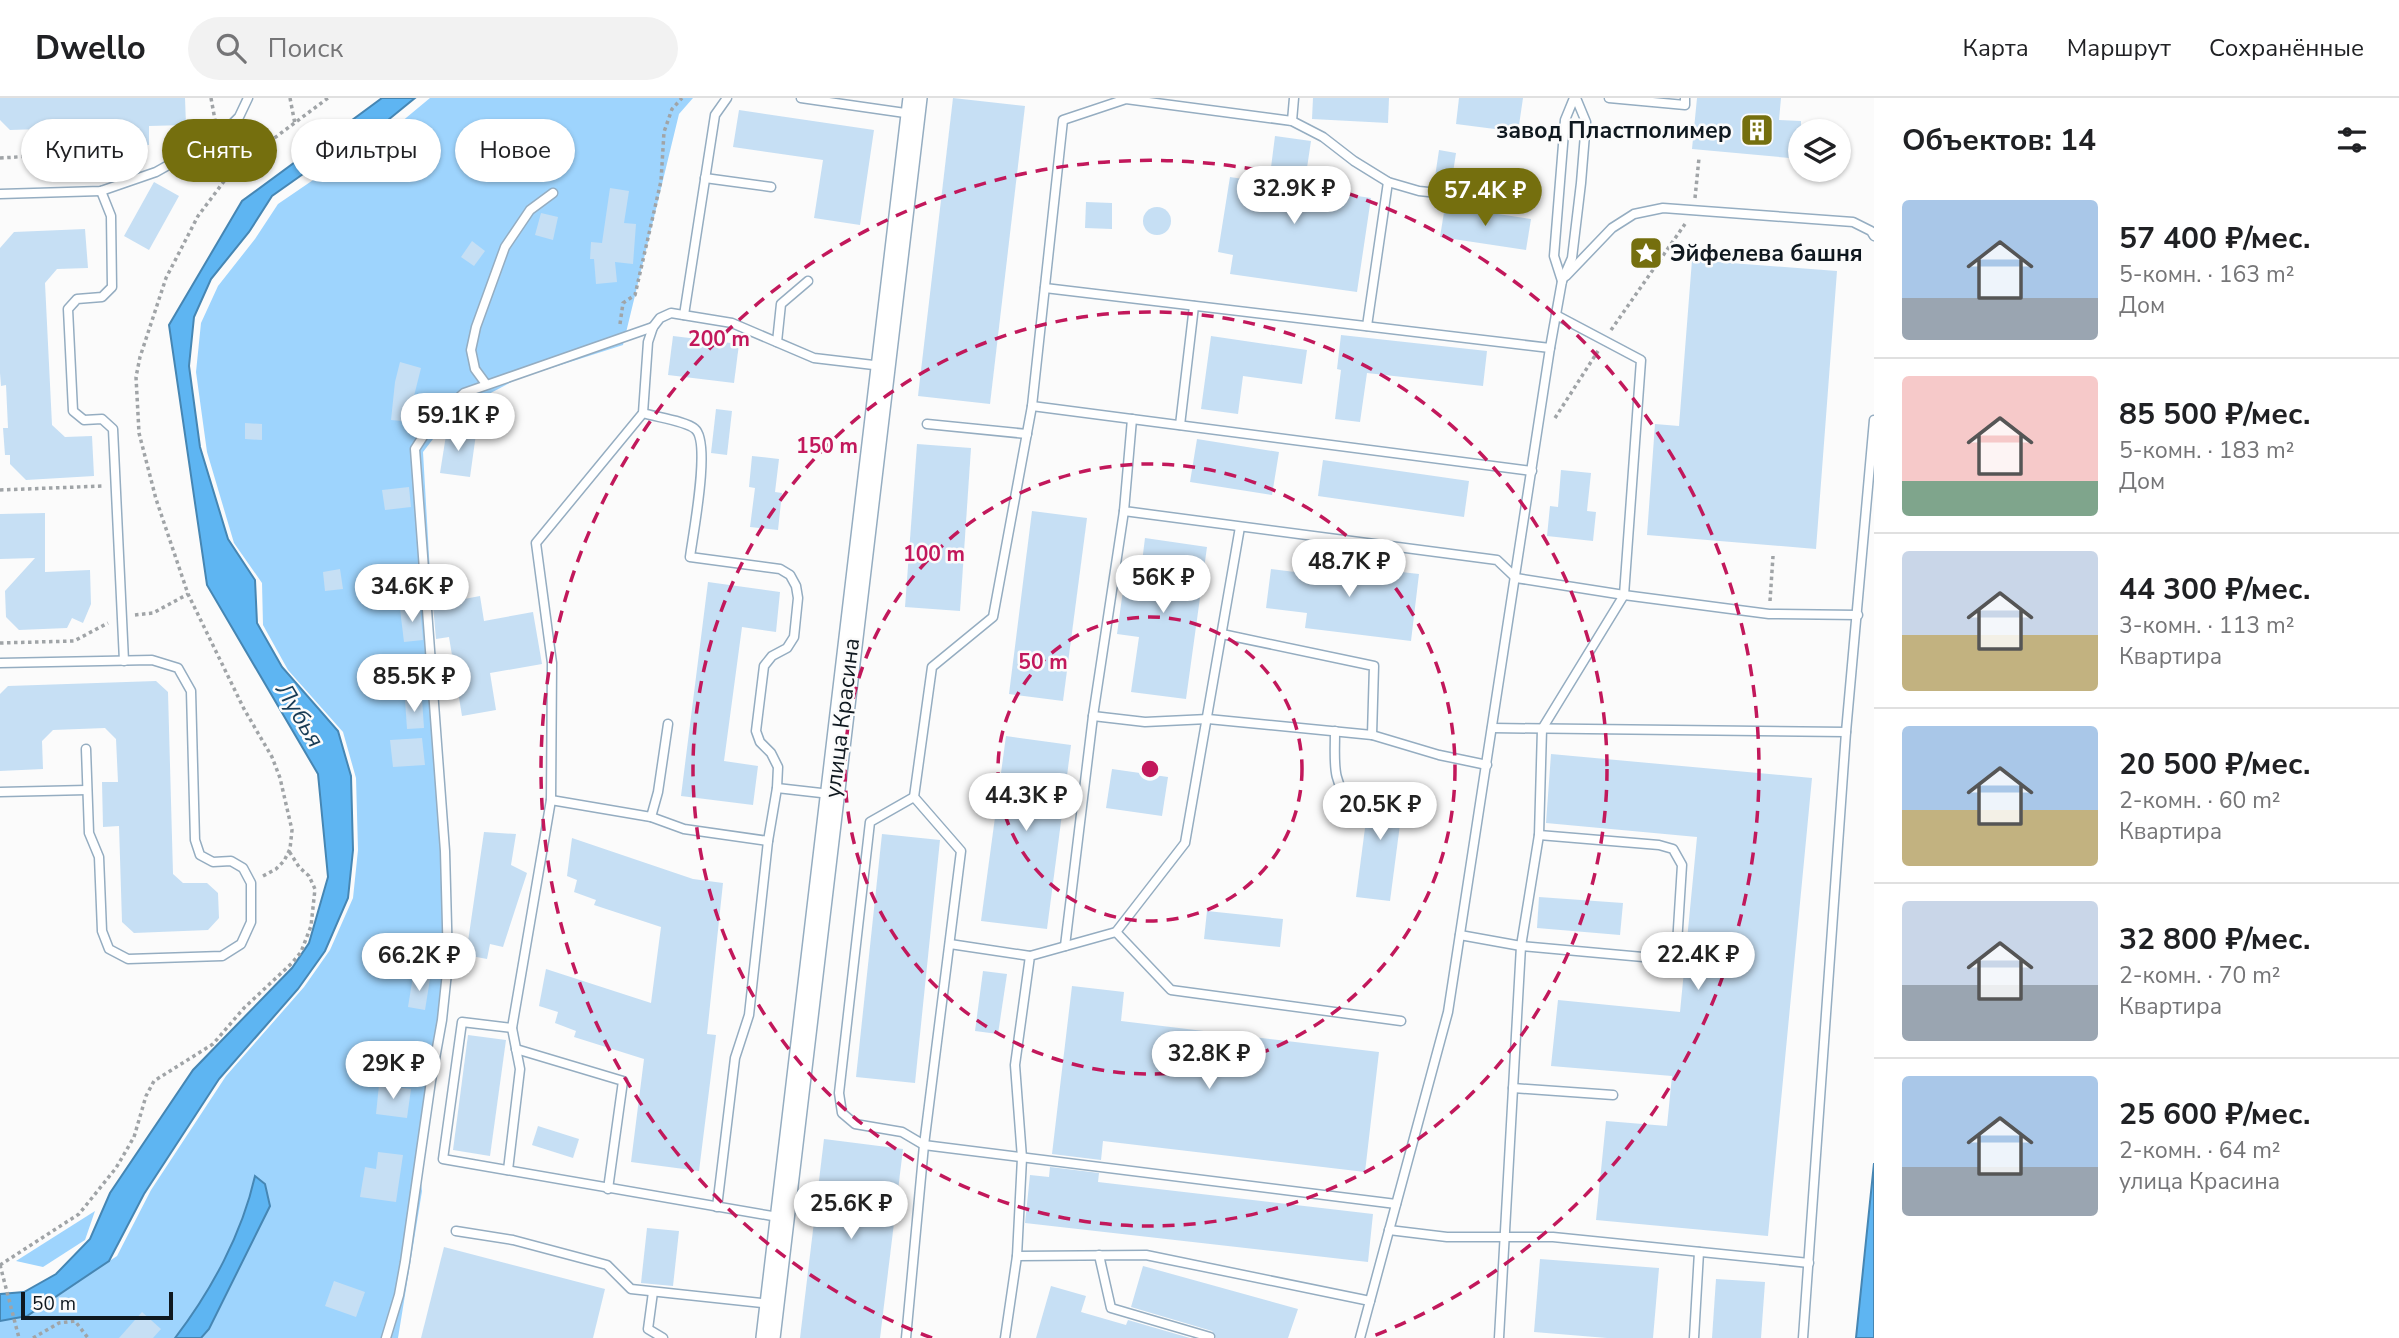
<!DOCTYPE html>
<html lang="ru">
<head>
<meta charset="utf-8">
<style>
  body { margin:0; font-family:"Nunito Sans",sans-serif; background:#f2f2f2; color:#202124; height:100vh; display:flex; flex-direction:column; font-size:26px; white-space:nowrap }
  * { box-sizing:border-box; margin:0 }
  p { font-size:23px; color:#757577 }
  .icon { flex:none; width:38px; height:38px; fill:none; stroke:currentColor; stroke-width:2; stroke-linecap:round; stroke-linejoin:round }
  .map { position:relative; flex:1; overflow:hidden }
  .details { display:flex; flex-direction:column; background:#fff; width:525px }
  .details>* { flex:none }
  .banner { position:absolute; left:21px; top:21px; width:665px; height:63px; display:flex; gap:14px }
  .tools { position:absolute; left:1788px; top:21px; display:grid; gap:14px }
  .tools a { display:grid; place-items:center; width:63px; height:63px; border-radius:50%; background:#fff; box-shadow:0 2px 5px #0004; font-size:35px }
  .scale { position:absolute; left:21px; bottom:18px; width:152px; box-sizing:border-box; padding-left:7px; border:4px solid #0f181f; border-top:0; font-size:19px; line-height:24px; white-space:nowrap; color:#0f181f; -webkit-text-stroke:5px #fbfbfb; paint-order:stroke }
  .price { position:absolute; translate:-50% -60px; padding:0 16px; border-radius:24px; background:#fff; color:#222; font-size:23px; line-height:46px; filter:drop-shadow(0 2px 4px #0008) }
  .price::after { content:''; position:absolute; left:50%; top:42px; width:21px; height:16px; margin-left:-10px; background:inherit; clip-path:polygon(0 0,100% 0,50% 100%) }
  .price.current { background:#756f0e; color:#fff }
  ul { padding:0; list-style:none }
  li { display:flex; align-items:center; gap:21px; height:175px; padding:0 28px }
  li+li { border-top:2px solid #e0e0e0 }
  li span { display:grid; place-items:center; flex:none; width:196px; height:140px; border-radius:7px; color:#555 }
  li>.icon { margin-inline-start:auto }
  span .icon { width:84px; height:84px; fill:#fffc; stroke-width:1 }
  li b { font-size:30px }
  h2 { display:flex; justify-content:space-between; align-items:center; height:84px; padding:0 28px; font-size:30px }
  .pill { padding:0 24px; border-radius:32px; background:#fff; box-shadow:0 2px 5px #0004; font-size:24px; line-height:63px }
  .pill.current { background:#756f0e; color:#fff }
  header { display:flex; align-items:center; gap:42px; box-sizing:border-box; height:98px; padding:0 35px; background:#fff; border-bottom:2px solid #e0e0e0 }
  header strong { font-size:33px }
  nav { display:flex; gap:38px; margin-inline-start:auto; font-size:24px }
  .search { width:490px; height:63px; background:#f2f2f2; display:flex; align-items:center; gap:18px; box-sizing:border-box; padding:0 24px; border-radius:38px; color:#757577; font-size:26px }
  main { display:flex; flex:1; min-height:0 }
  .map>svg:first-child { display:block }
</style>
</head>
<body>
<header>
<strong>Dwello</strong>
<div class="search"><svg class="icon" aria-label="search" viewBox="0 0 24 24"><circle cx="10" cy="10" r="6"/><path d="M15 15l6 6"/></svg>Поиск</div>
<nav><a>Карта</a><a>Маршрут</a><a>Сохранённые</a></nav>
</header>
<main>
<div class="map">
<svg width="1874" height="1240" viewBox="0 0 1874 1240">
  <rect width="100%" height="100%" fill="#fbfbfb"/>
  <g fill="#9ed4fd">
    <path d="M430,0H693L679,16L623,247L517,281L453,315L423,354L453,872L420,1076L422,1093L398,1240H0V1219L36,1212L117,1158L151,1092L226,978L304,889L330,852L353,800L358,752L356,680L343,634L288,572L263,527L262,485L234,445L207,354L196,274L201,225L218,188L255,141L278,106L319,78L371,49Z"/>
    <path d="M95,1113L85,1142L43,1169L16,1163Z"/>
  </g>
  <g fill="#5eb5f2" stroke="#4686b3" stroke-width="2">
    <path d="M382,0H415L366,40L313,69L272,98L249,134L211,181L194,219L189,268L200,349L228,441L255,482L257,525L282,569L338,633L351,678L353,752L348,800L325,853L298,891L219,981L144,1096L109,1163L27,1218L0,1223V1196L24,1194L56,1176L90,1141L110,1095L193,972L292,870L309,845L328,779L318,676L207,487L169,227L242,103Z"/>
    <path d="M1874,1065V1240H1856Z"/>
    <path d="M255,1078L265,1086L270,1108L209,1231L201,1240H175C211,1193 242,1136 255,1078Z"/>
  </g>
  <g fill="#c6dff4">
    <path d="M0,0H185L186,27L149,28V47L106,48V29L10,32L0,22Z"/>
    <path d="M953,0L1025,8L990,306L918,298Z"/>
    <path d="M1313,0H1389L1388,25L1312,21Z"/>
    <path d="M1459,0H1523L1518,34L1456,26Z"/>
    <path d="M1697,0H1781L1779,22L1801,23V61L1692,51Z"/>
    <path d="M739,12L874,32L860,127L814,120L823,62L733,49Z"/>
    <path d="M543,35L556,51L541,63L528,46Z"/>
    <path d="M1275,38L1311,43L1304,90L1371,100L1357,194L1230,176L1233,157L1218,154L1230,79L1269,85Z"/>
    <path d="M1439,52L1456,55L1452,81L1435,79Z"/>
    <path d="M154,84L179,98L149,152L124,138Z"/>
    <path d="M610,90L629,93L624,125L636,126L633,166L615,164L617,184L596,186L594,161H590L591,144L602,145Z"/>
    <path d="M1086,104L1112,105V131L1085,130Z"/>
    <path d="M1445,108L1531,121L1526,152L1440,139Z"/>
    <circle cx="1157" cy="123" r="14"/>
    <path d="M541,115L558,119L553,142L535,137Z"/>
    <path d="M85,131L88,170L57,171L45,185L52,327L65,339L92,338L94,378L26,382L10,366V357H5L3,330H8L6,287L1,288L0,275V150L14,134Z"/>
    <path d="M472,143L485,153L474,168L461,159Z"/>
    <path d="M1692,162L1837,173L1816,451L1647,437L1655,326L1679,328Z"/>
    <path d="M1341,237L1487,253L1483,288L1367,275L1360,324L1335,321L1341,272L1337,271Z"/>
    <path d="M673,238L739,246L734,285L668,277Z"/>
    <path d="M1211,238L1307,252L1302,286L1243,278L1238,316L1201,311Z"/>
    <path d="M400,264L421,270L414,298L426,299L424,325L391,322L395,284Z"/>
    <path d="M716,311L732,313L727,357L711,355Z"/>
    <path d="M245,325L262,326V342L245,341Z"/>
    <path d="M447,331L476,336L470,379L440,375Z"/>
    <path d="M1197,341L1279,354L1272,397L1190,384Z"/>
    <path d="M917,346L971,350L960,513L905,509Z"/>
    <path d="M752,358L779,361L775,394L782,395L778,432L750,429L755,390L749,389Z"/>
    <path d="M1323,362L1469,383L1464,419L1318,398Z"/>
    <path d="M1561,372L1591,375L1587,413L1596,414L1593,443L1547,438L1550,408L1558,409Z"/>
    <path d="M409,389L411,409L385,412L382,392Z"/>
    <path d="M1032,413L1087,420L1063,603L1009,596Z"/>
    <path d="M45,415V474L90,472L91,506L83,525L72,520L67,530L19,532L6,519L5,493L35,460L0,461V416Z"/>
    <path d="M1145,440L1207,449L1186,601L1131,594L1139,539L1117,536L1126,470L1141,472Z"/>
    <path d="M1312,464L1419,476L1411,543L1305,530L1307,515L1266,510L1271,471L1311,476Z"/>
    <path d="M340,471L343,491L325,493L323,474Z"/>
    <path d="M708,484L780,494L776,534L742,529L724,663L758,668L753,707L681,698Z"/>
    <path d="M480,498L484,523L533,514L542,566L490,575L496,612L462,618L449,539L436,541L433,507Z"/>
    <path d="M420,508L423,542L404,544L400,511Z"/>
    <path d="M156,583L168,594L173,776L183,785H207L218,795L219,820L208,832L134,835L122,824L119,728L103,729L102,684H118L116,641L105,630L53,632L42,643L43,671L0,673V596L8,588Z"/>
    <path d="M422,601L424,630L407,631L405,602Z"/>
    <path d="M1006,638L1071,647L1047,831L981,823Z"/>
    <path d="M422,640L425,667L393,669L390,642Z"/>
    <path d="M1551,656L1812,680L1768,1138L1596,1122L1606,1023L1667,1028L1672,978L1551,968L1558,902L1680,914L1697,739L1546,725Z"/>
    <path d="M1112,671L1168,679L1162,718L1106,710Z"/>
    <path d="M1371,684L1405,688L1390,803L1356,799Z"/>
    <path d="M484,734L516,736L511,767L527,775L503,849L490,846L487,861L466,857Z"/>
    <path d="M882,736L940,742L915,985L856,979Z"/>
    <path d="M572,740L693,781L723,785L707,936L716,937L699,1073L631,1064L644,961L574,939L576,933L555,925L558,914L539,908L546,871L651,905L661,829L594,807L596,802L574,794L577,782L567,778Z"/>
    <path d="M1539,799L1623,805L1620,837L1537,830Z"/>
    <path d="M1207,813L1283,821L1280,849L1204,841Z"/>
    <path d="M435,843L437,863L420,864L418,844Z"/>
    <path d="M983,873L1007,876L998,936L975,933Z"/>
    <path d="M413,878L430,881L425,912L408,909Z"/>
    <path d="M1072,888L1124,894L1121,923L1379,954L1365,1074L1103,1043L1101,1062L1052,1056Z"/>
    <path d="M468,937L506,942L490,1058L453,1052Z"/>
    <path d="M379,987L411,991L407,1020L376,1016Z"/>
    <path d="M538,1028L579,1041L573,1060L532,1047Z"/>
    <path d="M824,1041L903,1051L880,1240H800Z"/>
    <path d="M378,1054L403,1057L396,1104L360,1099L365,1069L376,1071Z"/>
    <path d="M1050,1069L1099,1075L1098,1084L1373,1116L1368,1164L1025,1125L1030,1077L1049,1079Z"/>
    <path d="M647,1130L679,1133L673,1188L641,1185Z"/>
    <path d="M444,1149L605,1191L593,1240H421Z"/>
    <path d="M1540,1161L1659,1170L1653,1240H1607L1534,1234Z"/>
    <path d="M1143,1168L1298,1211L1288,1240H1216L1212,1233L1131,1209Z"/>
    <path d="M1716,1181L1765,1184L1761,1240H1712Z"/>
    <path d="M334,1183L365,1194L356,1219L325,1208Z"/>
    <path d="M1051,1188L1086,1198L1081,1214L1126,1227L1128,1222L1190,1240H1036Z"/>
    <path d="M142,1214L161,1231L153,1240H119Z"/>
  </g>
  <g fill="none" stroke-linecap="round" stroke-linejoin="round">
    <defs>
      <g id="service">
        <path d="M801,0L912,16"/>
        <path d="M1609,0L1685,7V0"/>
        <path d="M1292,23L1294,0"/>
        <path d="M705,80L771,89"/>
        <path d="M101,93L111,118L112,189L102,199L77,201L68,211L73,313L84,322L102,321L113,331L124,563"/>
        <path d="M0,96L101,93L156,74L220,38L239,19L248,0"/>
        <path d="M1566,178L1612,130L1634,116L1663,110L1853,124L1871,133L1874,138"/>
        <path d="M1562,183L1554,158L1565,22L1574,0"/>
        <path d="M1045,190L1550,250"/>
        <path d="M684,217L715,17L727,0"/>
        <path d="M1367,228L1388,84"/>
        <path d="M777,244L781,206L808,183"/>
        <path d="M486,286L475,271L471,252L476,229L505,149L530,112L553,95"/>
        <path d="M1032,308L1532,373"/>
        <path d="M643,315C655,319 686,323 695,331C711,344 693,436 690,459L780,471L790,477L796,488L798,500L794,539L787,550L772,558L764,568L756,633L760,644L771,655L778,669L777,690L768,743L749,917L735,960L717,1109"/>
        <path d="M1132,321L1124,413L1497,462L1516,480L1624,497L1769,516L1858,517"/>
        <path d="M927,326L1027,336"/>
        <path d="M1180,327L1194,208"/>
        <path d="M1222,536L1374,568L1372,637"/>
        <path d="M0,565L152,562L178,570L191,593L195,742L200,757L213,764L231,763L243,770L251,785V824L241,846L222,858L128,861L109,851L102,833L99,759L89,735L86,651"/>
        <path d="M1093,618L1145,624L1208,621L1372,637L1439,657L1487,667"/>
        <path d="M1492,630L1846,634"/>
        <path d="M1335,633C1335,668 1331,681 1353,709"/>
        <path d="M777,690L830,696"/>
        <path d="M0,694L87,692"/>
        <path d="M914,699L870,724L839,995L842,1015L855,1026L902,1034L924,1047L1396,1106"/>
        <path d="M551,702L651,719L684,731L768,743"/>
        <path d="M651,719L658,694L668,626"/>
        <path d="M1116,834L1171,892L1401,923"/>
        <path d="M1460,837L1521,848L1676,862L1682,767L1673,751L1659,747L1539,737"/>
        <path d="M950,846L1030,858"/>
        <path d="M1065,848L1093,618L1124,413"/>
        <path d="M512,930L462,924L443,1061L778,1119"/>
        <path d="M516,951L623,983L608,1091"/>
        <path d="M1513,990L1613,997"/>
        <path d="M508,1072L520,971L512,930L551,702L552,565L536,445L643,315L648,244L653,229L660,220L671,215L732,225L814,260L882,268"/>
        <path d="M1389,1132L1447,1139H1553L1809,1165"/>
        <path d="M456,1133L513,1142L607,1167L631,1191L771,1206"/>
        <path d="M1099,1157L1111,1210L1210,1239"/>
        <path d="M1017,1158L1146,1157L1370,1203"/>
        <path d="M653,1194L648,1231L663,1240"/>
        <path d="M386,1240L399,1197L405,1164L431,983L442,922L448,865L445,753L415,351L433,323L464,295L653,229"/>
        <path d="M906,1240L924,1047L961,753L914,699L932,569L993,519L1032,308L1063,22L1126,1L1292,23L1323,39L1354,63L1388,84L1419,93L1522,104"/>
        <path d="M1005,1240L1017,1158L1022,1060L1015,967L1030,858L1116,834L1185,745L1240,429"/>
        <path d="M1360,1240L1448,914L1550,250L1562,183L1572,160L1581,85L1586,24L1576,0"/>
        <path d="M1499,1240L1521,848L1539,737L1542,631L1624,497L1641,262L1556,217"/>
        <path d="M1694,1240L1699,1154"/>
        <path d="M1803,1240L1846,634L1874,322"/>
      </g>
      <path id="secondary" d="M768,1240L915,0"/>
    </defs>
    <use href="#service" stroke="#95adc1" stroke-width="11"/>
    <use href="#secondary" stroke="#95adc1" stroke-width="26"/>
    <g stroke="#a0a4a7" stroke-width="3.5" stroke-dasharray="3.5 3.5" stroke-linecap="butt">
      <path d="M211,0L215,22"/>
      <path d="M290,0L295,26"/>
      <path d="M0,60C45,58 66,49 105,77"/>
      <path d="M1695,100L1699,60"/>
      <path d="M620,226L623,205L635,197L661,83L664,34L672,11L682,0"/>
      <path d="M1611,232L1685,126"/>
      <path d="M1555,320L1598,253"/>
      <path d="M0,392L103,388"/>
      <path d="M1770,503L1773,458"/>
      <path d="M135,517L153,515L188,496"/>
      <path d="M0,545L74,543L108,525"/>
      <path d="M263,778L276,771L284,763L290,751L292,732L280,680L272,659L244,611L188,496L156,401L139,335L136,279L140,259L166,180L198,118L228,78L245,62L328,0"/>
      <path d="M0,1167L79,1116L116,1070L134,1039L146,998L154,983L213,946L244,910L292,865L301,854L311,828L315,791L309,778L299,769L289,753"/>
      <path d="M0,1167L19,1240"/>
      <path d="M33,1240L59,1225L75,1223L88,1240"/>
    </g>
    <use href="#service" stroke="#fff" stroke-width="8"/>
    <use href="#secondary" stroke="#fff" stroke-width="23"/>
  </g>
  <g fill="none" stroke="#c2185b" stroke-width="3.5" stroke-dasharray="12 9">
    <circle cx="1150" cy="671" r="152"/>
    <circle cx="1150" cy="671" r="305"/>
    <circle cx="1150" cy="671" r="457"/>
    <path d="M932 1240A609 609 0 1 1 1368 1240"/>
  </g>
  <defs>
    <symbol id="building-square" viewBox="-11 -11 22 22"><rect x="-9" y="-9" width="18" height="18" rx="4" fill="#756f0e" stroke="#fbfbfb"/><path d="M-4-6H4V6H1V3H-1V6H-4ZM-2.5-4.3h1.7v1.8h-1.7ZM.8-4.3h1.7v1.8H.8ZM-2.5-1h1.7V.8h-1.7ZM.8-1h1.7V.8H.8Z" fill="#fff"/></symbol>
    <symbol id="sight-square" viewBox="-11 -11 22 22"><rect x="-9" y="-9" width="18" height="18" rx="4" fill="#756f0e" stroke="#fbfbfb"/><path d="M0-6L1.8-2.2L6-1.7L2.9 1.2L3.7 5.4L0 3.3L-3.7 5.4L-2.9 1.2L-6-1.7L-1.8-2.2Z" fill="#fff"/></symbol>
  </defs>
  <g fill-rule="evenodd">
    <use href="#building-square" x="1738" y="13" width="38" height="38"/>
    <use href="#sight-square" x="1627" y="136" width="38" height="38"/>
  </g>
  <g text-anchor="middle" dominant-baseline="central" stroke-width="5" stroke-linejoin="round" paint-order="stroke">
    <g font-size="23" font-weight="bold" fill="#0f181f" stroke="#fbfbfb" text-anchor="end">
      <text x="1732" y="32">завод Пластполимер</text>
      <text x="1670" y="155" text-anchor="start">Эйфелева башня</text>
    </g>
    <g font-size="23" fill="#0f181f" stroke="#fbfbfb">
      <text transform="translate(842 620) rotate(-83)">улица Красина</text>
    </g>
    <g font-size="24" font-style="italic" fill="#173b55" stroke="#fbfbfb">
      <text transform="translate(300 617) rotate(59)">Лубья</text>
    </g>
  </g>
  <circle cx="1150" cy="671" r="10" fill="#c2185b" stroke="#fbfbfb" stroke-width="3.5"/>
  <g font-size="21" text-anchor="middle" font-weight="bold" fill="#c2185b" stroke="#fbfbfb" stroke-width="5" stroke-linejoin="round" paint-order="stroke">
    <text x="719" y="248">200 m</text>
    <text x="827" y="355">150 m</text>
    <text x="934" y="463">100 m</text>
    <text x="1043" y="571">50 m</text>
  </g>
</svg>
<div class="tools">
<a><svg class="icon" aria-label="layers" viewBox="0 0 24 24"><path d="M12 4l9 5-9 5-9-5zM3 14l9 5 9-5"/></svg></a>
</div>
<div class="scale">50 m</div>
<b class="price" style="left:1294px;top:128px">32.9K ₽</b>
<b class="price current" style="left:1485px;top:130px">57.4K ₽</b>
<b class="price" style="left:458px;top:355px">59.1K ₽</b>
<b class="price" style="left:1349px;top:501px">48.7K ₽</b>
<b class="price" style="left:1163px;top:517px">56K ₽</b>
<b class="price" style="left:412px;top:526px">34.6K ₽</b>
<b class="price" style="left:414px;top:616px">85.5K ₽</b>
<b class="price" style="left:1026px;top:735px">44.3K ₽</b>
<b class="price" style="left:1380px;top:744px">20.5K ₽</b>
<b class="price" style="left:1698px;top:894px">22.4K ₽</b>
<b class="price" style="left:419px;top:895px">66.2K ₽</b>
<b class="price" style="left:1209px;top:993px">32.8K ₽</b>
<b class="price" style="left:393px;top:1003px">29K ₽</b>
<b class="price" style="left:851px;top:1143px">25.6K ₽</b>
<div class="banner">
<a class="pill">Купить</a>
<a class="pill current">Снять</a>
<a class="pill">Фильтры</a>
<a class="pill">Новое</a>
</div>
</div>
<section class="details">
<h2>Объектов: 14<svg class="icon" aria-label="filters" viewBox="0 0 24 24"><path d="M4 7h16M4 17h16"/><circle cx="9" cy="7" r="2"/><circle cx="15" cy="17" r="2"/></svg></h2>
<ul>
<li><span style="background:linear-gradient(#a9c7e8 70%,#9aa5b1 0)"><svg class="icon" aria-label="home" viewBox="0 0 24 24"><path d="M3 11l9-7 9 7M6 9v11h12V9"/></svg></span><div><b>57 400 ₽/мес.</b><p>5-комн. · 163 m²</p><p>Дом</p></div></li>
<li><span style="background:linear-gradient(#f6c9c9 75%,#7fa58c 0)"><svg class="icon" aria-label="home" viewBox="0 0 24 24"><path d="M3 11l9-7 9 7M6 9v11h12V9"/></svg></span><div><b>85 500 ₽/мес.</b><p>5-комн. · 183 m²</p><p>Дом</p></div></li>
<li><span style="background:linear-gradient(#c9d6e8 60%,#c2b280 0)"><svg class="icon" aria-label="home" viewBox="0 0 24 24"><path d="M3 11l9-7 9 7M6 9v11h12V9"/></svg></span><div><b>44 300 ₽/мес.</b><p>3-комн. · 113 m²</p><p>Квартира</p></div></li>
<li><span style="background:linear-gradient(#a9c7e8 60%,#c2b280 0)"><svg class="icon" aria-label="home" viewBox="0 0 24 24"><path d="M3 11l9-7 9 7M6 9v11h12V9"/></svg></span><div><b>20 500 ₽/мес.</b><p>2-комн. · 60 m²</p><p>Квартира</p></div></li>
<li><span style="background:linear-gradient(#c9d6e8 60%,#9aa5b1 0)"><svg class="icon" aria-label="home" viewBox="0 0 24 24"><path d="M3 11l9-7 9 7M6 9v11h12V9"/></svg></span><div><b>32 800 ₽/мес.</b><p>2-комн. · 70 m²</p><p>Квартира</p></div></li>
<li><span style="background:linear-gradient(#a9c7e8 65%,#9aa5b1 0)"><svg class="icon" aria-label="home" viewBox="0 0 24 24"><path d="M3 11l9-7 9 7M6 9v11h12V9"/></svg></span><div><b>25 600 ₽/мес.</b><p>2-комн. · 64 m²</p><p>улица Красина</p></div></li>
</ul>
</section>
</main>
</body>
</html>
